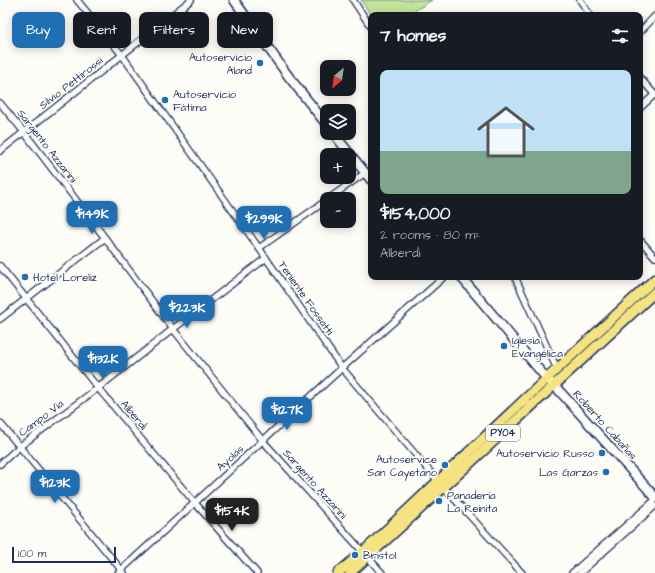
<!DOCTYPE html>
<html lang="en">
<head>
<meta charset="utf-8">
<style>
  body { margin:0; font-family:"Architects Daughter",sans-serif; background:#20242c; color:#f1f3f6; height:100vh; display:flex; flex-direction:column; font-size:15px; white-space:nowrap }
  * { box-sizing:border-box; margin:0 }
  p { font-size:13px; color:#9ea1a6 }
  .icon { flex:none; width:22px; height:22px; fill:none; stroke:currentColor; stroke-width:2; stroke-linecap:round; stroke-linejoin:round }
  .map { position:relative; flex:1; overflow:hidden }
  .sheet { position:absolute; left:368px; top:12px; width:275px; height:268px; display:flex; flex-direction:column; background:#171b24; border-radius:8px; box-shadow:0 2px 10px #0003 }
  .sheet>* { flex:none }
  .banner { position:absolute; left:12px; top:12px; width:296px; height:36px; display:flex; gap:8px }
  .needle { width:26px; rotate:209deg }
  .controls { position:absolute; left:320px; top:60px; display:grid; gap:8px }
  .controls a { display:grid; place-items:center; width:36px; height:36px; border-radius:8px; background:#171b24; box-shadow:0 2px 10px #0003; font-size:20px }
  .scale { position:absolute; left:12px; bottom:10px; width:104px; box-sizing:border-box; padding-left:4px; border:2px solid #1b2f5e; border-top:0; font-size:11px; line-height:14px; white-space:nowrap; color:#1b2f5e; -webkit-text-stroke:3px #fdfcf7; paint-order:stroke }
  .price { position:absolute; translate:-50% -34px; padding:0 9px; border-radius:8px; background:#1f6fb2; color:#fff; font-size:13px; line-height:26px; filter:drop-shadow(0 1px 2px #0008) }
  .price::after { content:''; position:absolute; left:50%; top:24px; width:12px; height:9px; margin-left:-6px; background:inherit; clip-path:polygon(0 0,100% 0,50% 100%) }
  .price.current { background:#222; color:#fff }
  ul { padding:0; list-style:none }
  li { display:grid; align-content:center; gap:8px; height:212px; padding:0 12px }
  li+li { border-top:1px solid #363941 }
  li span { display:grid; place-items:center; height:124px; border-radius:8px; color:#555 }
  li>.icon { margin-inline-start:auto }
  span .icon { width:72px; height:72px; fill:#fffc; stroke-width:1 }
  li b { font-size:17px }
  h2 { display:flex; justify-content:space-between; align-items:center; height:48px; padding:0 12px; font-size:17px }
  .tag { padding:0 14px; border-radius:8px; background:#171b24; box-shadow:0 2px 10px #0003; font-size:14px; line-height:36px }
  .tag.current { background:#1f6fb2; color:#fff }
  .map>svg:first-child { display:block }
</style>
</head>
<body>
<div class="map">
<svg width="655" height="573" viewBox="0 0 655 573">
  <rect width="100%" height="100%" fill="#fdfcf7"/>
  <filter id="ink" filterUnits="userSpaceOnUse"><feTurbulence type="fractalNoise" baseFrequency=".025" numOctaves="2"/><feDisplacementMap in="SourceGraphic" scale="8" xChannelSelector="R" yChannelSelector="G"/><feConvolveMatrix kernelMatrix="1 2 1 2 8 2 1 2 1" color-interpolation-filters="sRGB"/></filter>
  <g filter="url(#ink)">
    <path fill="#c2e39c" stroke="#6e897d" d="M361,0H432L408,15H371Z"/>
    <g fill="none" stroke-linecap="round" stroke-linejoin="round">
      <defs>
        <g id="street">
          <path d="M77,0L122,55L259,248L342,368L438,481L522,573"/>
          <path d="M353,0L371,27"/>
          <path d="M580,0L590,15"/>
          <path d="M640,32L655,16"/>
          <path d="M640,78L655,95"/>
          <path d="M0,103L24,132L105,238L173,329L263,441L382,573"/>
          <path d="M640,108L654,95"/>
          <path d="M0,151L122,55L191,0"/>
          <path d="M328,199L365,173"/>
          <path d="M640,240L655,257"/>
          <path d="M259,248L327,200"/>
          <path d="M0,266L98,388L195,503L257,573"/>
          <path d="M515,277L557,369"/>
          <path d="M0,319L105,238"/>
          <path d="M0,423L124,573"/>
          <path d="M0,464L19,447L98,388L173,329L266,258"/>
          <path d="M118,573L342,368L444,277"/>
          <path d="M572,573L655,500"/>
          <path d="M580,573L655,506"/>
        </g>
        <g id="secondary">
          <path d="M234,0L289,77L327,125"/>
          <path d="M333,133L371,180"/>
          <path d="M461,277L547,379L554,385L655,497"/>
        </g>
        <g id="primary">
          <path d="M338,573L363,552L557,369L655,279"/>
          <path d="M350,573L444,487L655,292"/>
        </g>
      </defs>
      <use href="#street" stroke="#1b2f5e" stroke-width="8"/>
      <use href="#secondary" stroke="#1b2f5e" stroke-width="11"/>
      <use href="#primary" stroke="#1b2f5e" stroke-width="12"/>
      <use href="#street" stroke="#fdfcf7" stroke-width="5.5"/>
      <use href="#secondary" stroke="#fdfcf7" stroke-width="8"/>
      <use href="#primary" stroke="#f5e382" stroke-width="9"/>
    </g>
  </g>
  <g fill="#1f6fb2" stroke="#fdfcf7" stroke-width="1.5">
    <circle cx="260" cy="63" r="4"/>
    <circle cx="165" cy="100" r="4"/>
    <circle cx="25" cy="277" r="4"/>
    <circle cx="504" cy="346" r="4"/>
    <circle cx="602" cy="453" r="4"/>
    <circle cx="445" cy="465" r="4"/>
    <circle cx="606" cy="472" r="4"/>
    <circle cx="439" cy="501" r="4"/>
    <circle cx="355" cy="555" r="4"/>
  </g>
  <g text-anchor="middle" dominant-baseline="central" stroke-width="3.5" stroke-linejoin="round" paint-order="stroke">
    <rect fill="#fdfcf7" stroke="#5f6c8c" stroke-width="1" x="486" y="425" width="34" height="16" rx="3"/>
    <g font-size="10" font-weight="bold" fill="#1b2f5e">
      <text x="503" y="433">PY04</text>
    </g>
    <g font-size="11" fill="#1b2f5e" stroke="#fdfcf7" text-anchor="start">
      <text x="252" y="57" text-anchor="end">Autoservicio<tspan x="252" dy="13">Aland</tspan></text>
      <text x="173" y="94">Autoservicio<tspan x="173" dy="13">Fátima</tspan></text>
      <text x="33" y="277">Hotel Loreliz</text>
      <text x="512" y="340">Iglesia<tspan x="512" dy="13">Evangélica</tspan></text>
      <text x="594" y="453" text-anchor="end">Autoservicio Russo</text>
      <text x="437" y="459" text-anchor="end">Autoservice<tspan x="437" dy="13">San Cayetano</tspan></text>
      <text x="598" y="472" text-anchor="end">Las Garzas</text>
      <text x="447" y="495">Panadería<tspan x="447" dy="13">La Reinita</tspan></text>
      <text x="363" y="555">Bristol</text>
    </g>
    <g font-size="11" fill="#1b2f5e" stroke="#fdfcf7">
      <text transform="translate(71 83) rotate(-38)">Silvio Pettirossi</text>
      <text transform="translate(47 146) rotate(52)">Sargento Azzarini</text>
      <text transform="translate(306 298) rotate(55)">Teniente Fossatti</text>
      <text transform="translate(134 415) rotate(50)">Alberdi</text>
      <text transform="translate(41 418) rotate(-37)">Campo Vìa</text>
      <text transform="translate(605 425) rotate(48)">Roberto Cabañas</text>
      <text transform="translate(230 458) rotate(-42)">Ayolas</text>
      <text transform="translate(315 484) rotate(48)">Sargento Azzarini</text>
    </g>
  </g>
</svg>
<div class="controls">
<a><svg class="needle" viewBox="-14 -14 28 28"><path d="M0-13l5 13h-10z" fill="#e53935"/><path d="M0 13l5-13h-10z" fill="#9ea1a6"/></svg></a>
<a><svg class="icon" aria-label="layers" viewBox="0 0 24 24"><path d="M12 4l9 5-9 5-9-5zM3 14l9 5 9-5"/></svg></a>
<a>+</a>
<a>−</a>
</div>
<div class="scale">100 m</div>
<b class="price" style="left:92px;top:235px">$149K</b>
<b class="price" style="left:264px;top:240px">$299K</b>
<b class="price" style="left:187px;top:329px">$223K</b>
<b class="price" style="left:103px;top:380px">$132K</b>
<b class="price" style="left:287px;top:431px">$127K</b>
<b class="price" style="left:55px;top:504px">$123K</b>
<b class="price current" style="left:232px;top:532px">$154K</b>
<div class="banner">
<a class="tag current">Buy</a>
<a class="tag">Rent</a>
<a class="tag">Filters</a>
<a class="tag">New</a>
</div>
<section class="sheet">
<h2>7 homes<svg class="icon" aria-label="filters" viewBox="0 0 24 24"><path d="M4 7h16M4 17h16"/><circle cx="9" cy="7" r="2"/><circle cx="15" cy="17" r="2"/></svg></h2>
<ul>
<li><span style="background:linear-gradient(#bfe0f5 65%,#7fa58c 0)"><svg class="icon" aria-label="home" viewBox="0 0 24 24"><path d="M3 11l9-7 9 7M6 9v11h12V9"/></svg></span><div><b>$154,000</b><p>2 rooms · 80 m²</p><p>Alberdi</p></div></li>
</ul>
</section>
</div>
</body>
</html>
